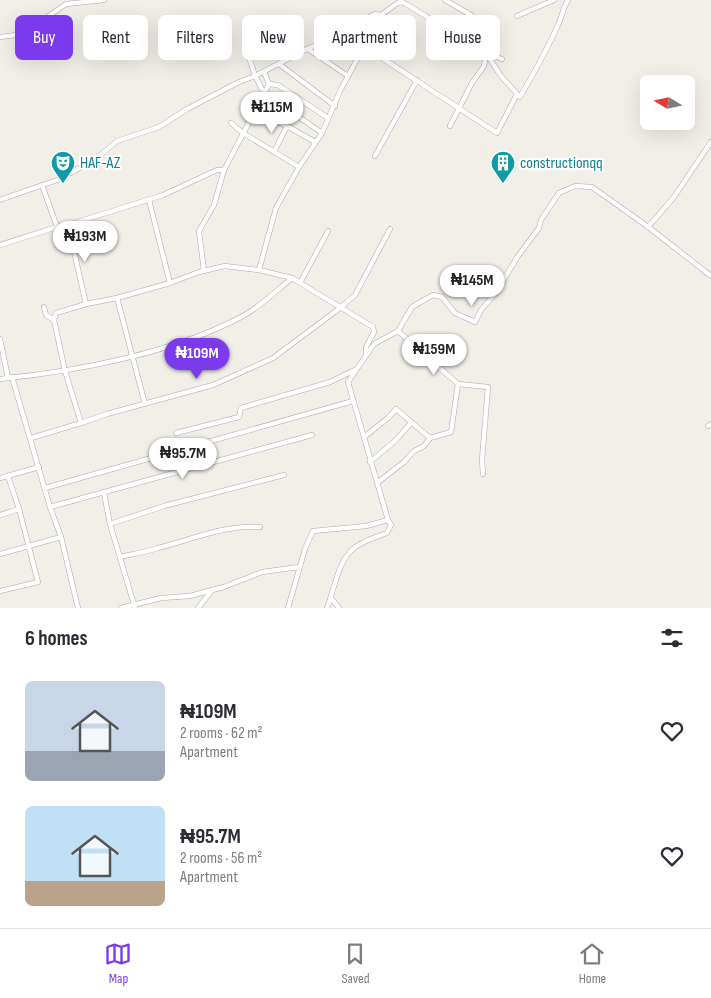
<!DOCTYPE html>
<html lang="en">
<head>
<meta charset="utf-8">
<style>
  body { margin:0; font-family:"Sofia Sans Condensed",sans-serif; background:#f7f7f7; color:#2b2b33; height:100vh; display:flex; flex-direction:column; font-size:19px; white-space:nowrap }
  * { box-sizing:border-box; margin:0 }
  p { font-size:16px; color:#7c7c81 }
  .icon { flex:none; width:28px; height:28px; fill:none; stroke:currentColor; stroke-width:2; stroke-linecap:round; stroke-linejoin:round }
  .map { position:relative; height:608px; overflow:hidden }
  .drawer { display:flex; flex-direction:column; background:#fff; flex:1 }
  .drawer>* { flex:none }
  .top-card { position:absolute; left:15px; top:15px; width:681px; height:45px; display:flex; gap:10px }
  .needle { width:32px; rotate:280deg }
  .fabs { position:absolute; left:640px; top:75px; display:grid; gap:10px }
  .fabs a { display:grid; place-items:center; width:55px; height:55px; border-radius:8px; background:#fff; box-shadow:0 5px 20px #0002; font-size:25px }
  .price { position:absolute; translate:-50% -42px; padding:0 11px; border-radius:18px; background:#fff; color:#222; font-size:16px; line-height:32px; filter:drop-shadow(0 1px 2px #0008) }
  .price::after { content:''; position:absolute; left:50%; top:30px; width:15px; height:11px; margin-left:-8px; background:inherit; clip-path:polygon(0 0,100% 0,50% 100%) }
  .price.on { background:#7c3aed; color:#fff }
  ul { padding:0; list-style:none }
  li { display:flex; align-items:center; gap:15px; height:125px; padding:0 25px }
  li span { display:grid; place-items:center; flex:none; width:140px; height:100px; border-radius:8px; color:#555 }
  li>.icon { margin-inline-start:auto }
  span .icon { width:60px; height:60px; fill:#fffc; stroke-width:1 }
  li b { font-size:21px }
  h2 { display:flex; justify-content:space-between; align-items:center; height:60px; padding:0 25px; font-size:21px }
  .chip { padding:0 18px; border-radius:8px; background:#fff; box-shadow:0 5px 20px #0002; font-size:18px; line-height:45px }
  .chip.on { background:#7c3aed; color:#fff }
  .tabs { display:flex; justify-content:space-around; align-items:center; height:70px; border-top:1px solid #e1e1e2; background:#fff; font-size:14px; color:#7c7c81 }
  .tabs a { display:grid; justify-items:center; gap:2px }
  .tabs .on { color:#7c3aed }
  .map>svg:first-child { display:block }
</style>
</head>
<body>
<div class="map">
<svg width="711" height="608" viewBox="0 0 711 608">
  <rect width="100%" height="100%" fill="#f2efe9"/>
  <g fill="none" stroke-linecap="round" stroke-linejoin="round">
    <defs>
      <g id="minor">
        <path d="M445,0L471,15L486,53L501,76L520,97C534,73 547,50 558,25C562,17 563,8 568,0"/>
        <path d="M399,3L402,2L406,4L486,53L502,59"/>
        <path d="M517,16L554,0"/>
        <path d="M0,37L16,35L23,29L40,22L66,4L104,0"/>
        <path d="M245,44L255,76L264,93L322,133"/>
        <path d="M365,47L497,133L517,94"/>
        <path d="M308,49L348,76"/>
        <path d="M279,64L335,106"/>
        <path d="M264,72L269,84L278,85L328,118"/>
        <path d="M255,113L287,126L315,142"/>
        <path d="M231,123L243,133L299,167"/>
        <path d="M450,126L472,83L484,66L486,53"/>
        <path d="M274,152L287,126"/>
        <path d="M375,156L417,80"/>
        <path d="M42,185L57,227"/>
        <path d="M0,200L57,180L93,161L117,141L159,127L187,109L239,82L255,76L307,49L340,35L360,22L375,14L381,15L402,0"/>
        <path d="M149,200L170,283"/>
        <path d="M68,225L86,304"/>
        <path d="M648,227L674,197L711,142"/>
        <path d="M0,245L57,227L68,225L163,195L217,170H224"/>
        <path d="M259,270L276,208L299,167L322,133L340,91L381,15"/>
        <path d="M204,271L199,231L214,205L224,170L269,84"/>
        <path d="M292,278L259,270L225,266L199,272L170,283L117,298L86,304L56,313L54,320L65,371L81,423L107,414L213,385L273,358L340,308L355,295L390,229"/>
        <path d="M300,283L328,231"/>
        <path d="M117,298L145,404"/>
        <path d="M44,307L46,315L54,320"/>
        <path d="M398,331L458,384L488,387L482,460L483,474"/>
        <path d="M0,339L8,378"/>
        <path d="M12,377L50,507L61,537L78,608"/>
        <path d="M0,379C78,371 174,353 243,316C261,306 276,291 292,278L373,327L374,332L366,347V355"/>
        <path d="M708,426L711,424"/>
        <path d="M176,433L239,417L241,408L330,382L355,370"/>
        <path d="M364,437L388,418L396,409L430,438L424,446L414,451L404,462L377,483"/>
        <path d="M31,438L81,423"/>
        <path d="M430,438L451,432L458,384"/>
        <path d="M370,462L395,441L411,423"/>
        <path d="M0,478L39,467"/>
        <path d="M45,488L353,401"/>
        <path d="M104,493L110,524L135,608"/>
        <path d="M50,507L312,435"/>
        <path d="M0,515L19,509"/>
        <path d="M110,524L164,506L284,475"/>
        <path d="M0,554L61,537"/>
        <path d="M120,557C133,554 146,552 158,548C193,539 224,525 260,527"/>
        <path d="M0,591L38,582L19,509L8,476"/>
        <path d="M331,598L339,608"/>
        <path d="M121,608L161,598L190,596L212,590L224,587L262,572L299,567"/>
        <path d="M198,608L212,590"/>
        <path d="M288,608L305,549L313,531L366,526L388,520"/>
        <path d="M327,608C333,593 338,565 349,553C358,542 374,538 387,533L391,525L388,520L348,382L374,344L398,331L412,307L433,295L442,297L455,313L475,322L481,310L495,294L518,256L539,228L541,220L559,193L575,186L592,187L647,226L711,276"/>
      </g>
    </defs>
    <use href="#minor" stroke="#a9a9a9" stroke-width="5.5"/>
    <use href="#minor" stroke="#fff" stroke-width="4.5"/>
  </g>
  <defs>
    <symbol id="theatre-pin" viewBox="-11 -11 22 30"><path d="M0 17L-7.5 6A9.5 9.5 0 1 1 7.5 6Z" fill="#0f9aa8" stroke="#fff"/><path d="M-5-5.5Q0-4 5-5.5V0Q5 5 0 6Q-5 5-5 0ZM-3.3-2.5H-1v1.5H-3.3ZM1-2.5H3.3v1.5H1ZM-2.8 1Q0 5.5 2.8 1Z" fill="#fff"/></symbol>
    <symbol id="building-pin" viewBox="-11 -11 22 30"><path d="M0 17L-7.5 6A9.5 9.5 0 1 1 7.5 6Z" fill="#0f9aa8" stroke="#fff"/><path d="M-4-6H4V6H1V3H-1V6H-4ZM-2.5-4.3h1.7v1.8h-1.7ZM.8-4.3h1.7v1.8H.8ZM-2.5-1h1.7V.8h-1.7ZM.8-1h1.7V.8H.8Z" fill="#fff"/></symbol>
  </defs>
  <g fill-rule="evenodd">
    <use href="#theatre-pin" x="49" y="149" width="28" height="38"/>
    <use href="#building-pin" x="489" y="149" width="28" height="38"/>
  </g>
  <g text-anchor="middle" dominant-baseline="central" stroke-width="4" stroke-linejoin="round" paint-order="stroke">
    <g font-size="16" fill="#0d838f" stroke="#fff" text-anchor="start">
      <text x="80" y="163">HAF-AZ</text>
      <text x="520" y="163">constructionqq</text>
    </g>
  </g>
</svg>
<div class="fabs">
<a><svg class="needle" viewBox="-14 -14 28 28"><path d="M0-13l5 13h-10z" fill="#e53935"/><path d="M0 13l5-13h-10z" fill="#7c7c81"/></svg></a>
</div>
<b class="price" style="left:272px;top:134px">₦115M</b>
<b class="price" style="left:85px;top:263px">₦193M</b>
<b class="price" style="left:472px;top:307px">₦145M</b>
<b class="price" style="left:434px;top:376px">₦159M</b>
<b class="price on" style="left:197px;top:380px">₦109M</b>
<b class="price" style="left:183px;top:480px">₦95.7M</b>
<div class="top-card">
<a class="chip on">Buy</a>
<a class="chip">Rent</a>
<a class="chip">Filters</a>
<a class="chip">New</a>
<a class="chip">Apartment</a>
<a class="chip">House</a>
</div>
</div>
<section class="drawer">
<h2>6 homes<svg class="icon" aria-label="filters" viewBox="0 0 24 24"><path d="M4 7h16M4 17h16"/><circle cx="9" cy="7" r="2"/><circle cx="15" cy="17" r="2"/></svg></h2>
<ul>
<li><span style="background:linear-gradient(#c9d6e8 70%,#9aa5b1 0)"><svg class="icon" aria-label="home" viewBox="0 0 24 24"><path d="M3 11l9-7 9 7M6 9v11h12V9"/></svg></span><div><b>₦109M</b><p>2 rooms · 62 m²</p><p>Apartment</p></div><svg class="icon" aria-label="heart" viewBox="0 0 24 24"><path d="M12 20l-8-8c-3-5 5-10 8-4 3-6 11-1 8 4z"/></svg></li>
<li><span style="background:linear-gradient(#bfe0f5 75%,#b9a48a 0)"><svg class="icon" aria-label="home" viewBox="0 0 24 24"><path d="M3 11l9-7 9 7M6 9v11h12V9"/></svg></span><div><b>₦95.7M</b><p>2 rooms · 56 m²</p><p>Apartment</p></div><svg class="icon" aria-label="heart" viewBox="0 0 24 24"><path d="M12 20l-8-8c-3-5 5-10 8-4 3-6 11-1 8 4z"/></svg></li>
</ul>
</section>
<nav class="tabs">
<a class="on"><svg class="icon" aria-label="map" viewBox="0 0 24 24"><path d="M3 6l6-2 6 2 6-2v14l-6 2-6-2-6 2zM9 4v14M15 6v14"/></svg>Map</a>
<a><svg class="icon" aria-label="saved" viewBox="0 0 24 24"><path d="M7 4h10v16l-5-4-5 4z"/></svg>Saved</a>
<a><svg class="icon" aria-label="home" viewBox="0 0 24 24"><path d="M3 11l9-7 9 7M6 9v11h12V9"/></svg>Home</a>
</nav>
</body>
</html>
